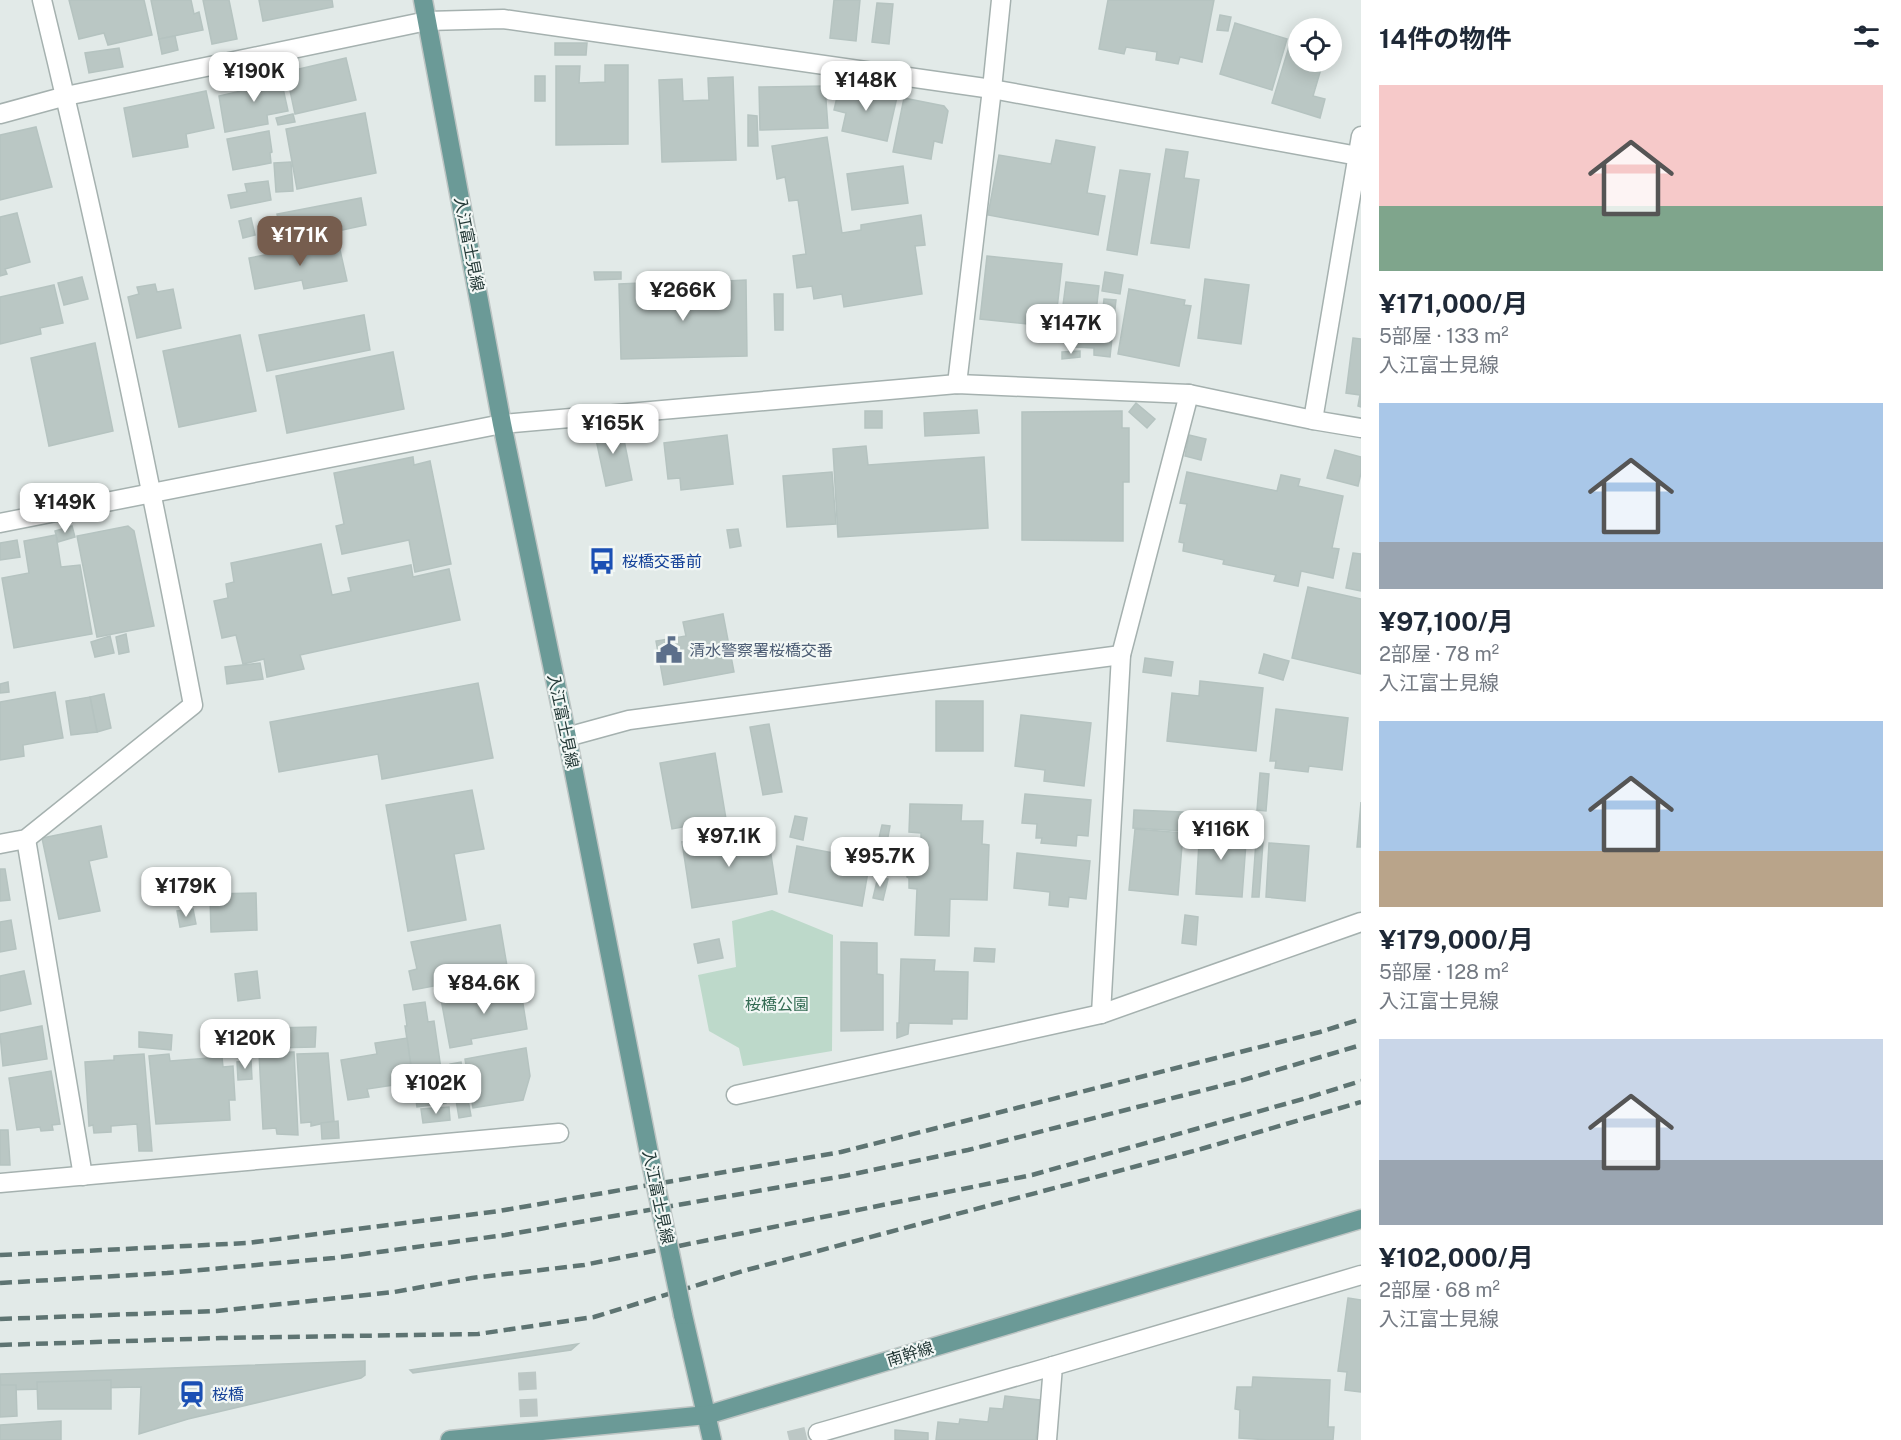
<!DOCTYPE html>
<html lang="ja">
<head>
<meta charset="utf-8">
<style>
  body { margin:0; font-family:"Public Sans","Noto Sans JP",sans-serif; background:#f6f6f7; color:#1f2937; height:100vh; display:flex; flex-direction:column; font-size:22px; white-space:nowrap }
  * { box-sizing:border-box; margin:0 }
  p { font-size:20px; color:#747a83 }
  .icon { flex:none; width:33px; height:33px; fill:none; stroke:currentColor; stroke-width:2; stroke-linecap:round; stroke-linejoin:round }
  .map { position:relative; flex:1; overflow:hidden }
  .details { display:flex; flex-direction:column; background:#fff; width:540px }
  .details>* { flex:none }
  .controls { position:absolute; left:1288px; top:18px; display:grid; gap:12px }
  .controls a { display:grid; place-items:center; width:54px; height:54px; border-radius:50%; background:#fff; box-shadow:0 3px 15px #0003; font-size:30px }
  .price { position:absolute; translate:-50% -51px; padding:0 14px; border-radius:12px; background:#fff; color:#222; font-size:20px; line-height:39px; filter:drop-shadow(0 2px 3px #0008) }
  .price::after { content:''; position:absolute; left:50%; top:36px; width:18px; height:14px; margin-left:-9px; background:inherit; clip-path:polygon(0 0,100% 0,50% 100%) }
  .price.active { background:#765d4e; color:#fff }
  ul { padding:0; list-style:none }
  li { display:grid; align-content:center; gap:12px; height:318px; padding:0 18px }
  li span { display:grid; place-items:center; height:186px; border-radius:0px; color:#555 }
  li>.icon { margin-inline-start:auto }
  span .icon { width:108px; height:108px; fill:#fffc; stroke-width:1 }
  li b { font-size:26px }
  h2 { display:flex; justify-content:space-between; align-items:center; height:72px; padding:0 18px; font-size:26px }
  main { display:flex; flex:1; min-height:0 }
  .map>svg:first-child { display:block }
</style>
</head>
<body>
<main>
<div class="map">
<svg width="1361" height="1440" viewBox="0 0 1361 1440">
  <rect width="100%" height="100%" fill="#e2eae8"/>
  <path fill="#bdd9ca" d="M772,910L833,935L832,1051L743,1066L739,1048L709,1031L698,975L736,967L732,921Z"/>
  <g fill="#bac7c4" stroke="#b5c3c0" stroke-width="1.5">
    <path d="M69,0H144L152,35L108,45L104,33L79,39Z"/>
    <path d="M151,0H191L194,14L199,12L203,30L159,39Z"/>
    <path d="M203,0H229L237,39L212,44Z"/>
    <path d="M259,0H332L333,7L263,21Z"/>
    <path d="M834,0H860L856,41L830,38Z"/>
    <path d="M1108,0H1214L1202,62L1180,57L1178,64L1156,60L1157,52L1126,47L1124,54L1099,49Z"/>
    <path d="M877,3L893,4L889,44L872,42Z"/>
    <path d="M1220,15L1231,17L1228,31L1217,30Z"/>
    <path d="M1235,23L1287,39L1272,90L1220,74Z"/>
    <path d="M175,36L178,50L162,54L159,39Z"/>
    <path d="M1291,40L1299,42V62H1323L1313,96L1325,99L1320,118L1272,103Z"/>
    <path d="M555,43H587L586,55H555Z"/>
    <path d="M119,48L123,67L89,73L85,53Z"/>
    <path d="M346,58L356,100L295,114L286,72Z"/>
    <path d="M605,65H628V144L556,145V66H580L579,83L605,82Z"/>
    <path d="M279,70L288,111L267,115L268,124L225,132L219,96L254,88L252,75Z"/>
    <rect x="535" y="76" width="10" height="25"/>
    <path d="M733,77L736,160L662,162L659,80L682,79L683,101L709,100L708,78Z"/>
    <path d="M840,84L897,97L887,141L842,131L846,113L834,110Z"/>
    <path d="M825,86L828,128L760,130L759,87Z"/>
    <path d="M206,91L214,128L186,134L188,147L133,157L124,108Z"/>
    <path d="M904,98L944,106L948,111L942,143L934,141L931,159L893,152Z"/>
    <path d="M365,113L376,173L297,189L286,129Z"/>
    <path d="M293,114L295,122L278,125L276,118Z"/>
    <path d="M748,115L757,116L758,146H748Z"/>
    <path d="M36,127L52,187L0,200V135Z"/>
    <path d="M269,131L272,152L270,153L271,163L233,170L227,139Z"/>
    <path d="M827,137L842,233L861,230V225L921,215L925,245L915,246L922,294L844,307L842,294L814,299L812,286L797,288L793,256L806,254L798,200L789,201L785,177L777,179L772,146Z"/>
    <path d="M1056,140L1095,147L1087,193L1105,196L1098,235L988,215L999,155L1051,164Z"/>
    <path d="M1166,149L1188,152L1184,178L1199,180L1189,248L1151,243Z"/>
    <path d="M291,162L293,191L276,192L274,163Z"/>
    <path d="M903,166L908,203L852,210L847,174Z"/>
    <path d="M1120,170L1150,174L1137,255L1107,250Z"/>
    <path d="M268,181L271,200L231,208L228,195L247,192L245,184Z"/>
    <path d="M361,198L366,225L300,239L297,226L280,228L277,214Z"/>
    <path d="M17,213L30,262L5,269L7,274L0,276V217Z"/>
    <path d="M251,218L255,235L243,238L239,221Z"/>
    <path d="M338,241L347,281L304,289L302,280L255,289L249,258Z"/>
    <path d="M987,256L1062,264L1055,327L980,319Z"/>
    <path d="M594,272H621V279L595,280Z"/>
    <path d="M1105,272L1123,275L1120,294L1102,291Z"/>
    <path d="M82,277L88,299L64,305L58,283Z"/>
    <path d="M1205,279L1249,285L1241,344L1198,338Z"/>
    <path d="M746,280L747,356L621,359L619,284L641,283V294H668V283L700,282V292H726V281Z"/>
    <path d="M1066,282L1099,286L1096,312L1100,313L1099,317L1062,313Z"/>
    <path d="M155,284L157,292L173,289L181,328L137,338L128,297L139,294L137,287Z"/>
    <path d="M54,285L63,323L40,328L41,334L0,344V297Z"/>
    <path d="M1129,289L1185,300L1184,305L1191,306L1179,366L1118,354Z"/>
    <path d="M774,294H783V330H775Z"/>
    <path d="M1104,299L1116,300L1113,326L1101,325Z"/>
    <path d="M364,315L370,350L267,371L259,335Z"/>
    <path d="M1062,318L1098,322V328L1113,329L1110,357L1094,355V348L1075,347L1076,339L1060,337Z"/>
    <path d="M240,335L256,411L179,427L163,351Z"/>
    <path d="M1353,338L1361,339V407L1358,406L1360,395L1346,393Z"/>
    <path d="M95,343L113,431L49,446L31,358Z"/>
    <path d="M1080,351V357L1062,359V352Z"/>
    <path d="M393,352L404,409L287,433L276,376Z"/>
    <path d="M1136,403L1155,419L1147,428L1129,412Z"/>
    <path d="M977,410L979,433L925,436L924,413Z"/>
    <rect x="865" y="411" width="17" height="17"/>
    <path d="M1122,411V428H1129V482H1123V541L1022,540V412Z"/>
    <path d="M621,425L632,480L606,486L594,430Z"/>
    <path d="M727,435L733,484L681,490L680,478L668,479L664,443Z"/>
    <path d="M1189,435L1206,439L1201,460L1185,456Z"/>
    <path d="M866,446L868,465L984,457L988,528L838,537L833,449Z"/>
    <path d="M1335,450L1361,457V473L1358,486L1327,478Z"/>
    <path d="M413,457L414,465L430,461L451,564L415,572L409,540L342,554L336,526L344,524L334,473Z"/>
    <path d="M832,472L836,524L787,527L783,476Z"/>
    <path d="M1187,472L1277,491L1281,475L1300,479L1298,486L1343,496L1332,548L1339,549L1333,578L1301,571L1298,586L1274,581L1276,575L1223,564L1224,560L1183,551L1184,543L1179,542L1187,504L1180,503Z"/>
    <path d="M72,526L75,537L58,542L55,531Z"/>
    <path d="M128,526L134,531L154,626L97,637L77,536Z"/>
    <path d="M738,529L741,546L730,548L727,530Z"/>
    <path d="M56,535L61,567L80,565L92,634L14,648L2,578L29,573L24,541Z"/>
    <path d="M17,540L20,557L0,560V543Z"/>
    <path d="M321,544L332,595L351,591L348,578L411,565L413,577L449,569L460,620L300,655L304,669L267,677L264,659L243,664L236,635L222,638L214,601L228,598L226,584L234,582L231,563Z"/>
    <path d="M1353,553L1361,554V591L1346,588Z"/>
    <path d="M1308,587L1361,599V674L1292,658Z"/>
    <path d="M723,614L734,672L664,685L656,641L686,636L683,622Z"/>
    <path d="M126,634L129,652L119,654L116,637Z"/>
    <path d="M110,636L114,653L95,657L91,642Z"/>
    <path d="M1264,654L1289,661L1283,680L1259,673Z"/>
    <path d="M1145,658L1173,662L1171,676L1143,672Z"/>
    <path d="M260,663L263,679L227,684L225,667Z"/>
    <path d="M1200,681L1263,688L1256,751L1167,741L1172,693L1199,696Z"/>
    <path d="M8,682L9,692L0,693V684Z"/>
    <path d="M478,683L493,758L382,779L378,754L279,772L270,722Z"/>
    <path d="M55,692L63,738L23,745L24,756L0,760V702Z"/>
    <path d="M104,694L111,728L97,732L90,697Z"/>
    <path d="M90,697L97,732L71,735L66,701Z"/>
    <rect x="936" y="701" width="47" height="50"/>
    <path d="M1276,709L1348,718L1342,770L1309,766L1308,772L1275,768L1276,761H1270Z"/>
    <path d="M1021,715L1091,723L1084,786L1044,781L1045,770L1015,766Z"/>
    <path d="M769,724L782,792L763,795L750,727Z"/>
    <path d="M715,753L726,819L672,829L660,763Z"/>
    <path d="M1260,773L1269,774L1266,811L1257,810Z"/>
    <path d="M472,790L484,849L454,854L466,920L408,931L386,805Z"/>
    <path d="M1025,794L1091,800L1088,836L1077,835L1076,846L1041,843L1042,838H1036L1037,824L1022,823Z"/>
    <path d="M1361,802V847H1357Z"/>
    <path d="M910,804L962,805L961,821H983L982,844L989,845L987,900L950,899L949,936L915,935L917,889L909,888V878L907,877V857L921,858V833L909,832Z"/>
    <path d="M1134,810L1183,812L1182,831L1133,828Z"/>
    <path d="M795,816L807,818L803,840L790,837Z"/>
    <path d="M882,825L890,826L886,848L877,847Z"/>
    <path d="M1200,825L1247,829L1242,897L1196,894Z"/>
    <path d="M101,826L107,857L89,861L100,911L59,919L42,838Z"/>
    <path d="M767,829L777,894L692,908L682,842Z"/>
    <path d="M1135,829L1183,833L1178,895L1129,890Z"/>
    <path d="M1256,841L1263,842L1259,897H1252Z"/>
    <path d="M1269,843L1309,846L1305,901L1266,897Z"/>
    <path d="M797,846L870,860L862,906L789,892Z"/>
    <path d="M882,851L890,853L886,871L878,869Z"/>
    <path d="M1017,853L1090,861L1086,899L1069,897L1068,907L1049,905L1050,892L1014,888Z"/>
    <path d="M0,869H5L10,900L0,901Z"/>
    <path d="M878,877L888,879L883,900L873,898Z"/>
    <path d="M256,893L257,930L211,932L210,894Z"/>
    <path d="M193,909L196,924L180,927L177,911Z"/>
    <path d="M1185,915L1198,917L1196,945L1182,943Z"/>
    <path d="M11,920L16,949L0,952V922Z"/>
    <path d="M500,925L508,972L413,990L409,971L417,969L411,942Z"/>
    <path d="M719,939L723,958L698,963L694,944Z"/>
    <path d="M841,942L877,943V974L883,975V1030L841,1031Z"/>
    <path d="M975,948L995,949L994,962L974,961Z"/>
    <path d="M901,959L935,960L934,971L968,972L967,1019H952V1024L909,1023L908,1034L897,1038V1023H899Z"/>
    <path d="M24,971L31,1004L0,1011V976Z"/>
    <path d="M257,971L260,998L238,1001L235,974Z"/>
    <path d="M520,985L527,1029L471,1039L472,1044L450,1048L441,999Z"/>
    <path d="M425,1002L428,1022L434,1021L446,1103L417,1107L405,1026H407L404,1005Z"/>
    <path d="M42,1026L47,1059L3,1066L0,1034Z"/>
    <path d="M316,1027L315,1047L272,1048V1028Z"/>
    <path d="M139,1032L172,1035L171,1050L139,1047Z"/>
    <path d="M407,1038L413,1082L367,1089L369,1097L348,1100L341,1060L377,1054L375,1043Z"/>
    <path d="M526,1048L530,1076L523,1100L473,1108L465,1059Z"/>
    <path d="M294,1052L298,1135L277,1134L276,1128L263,1129L259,1053Z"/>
    <path d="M328,1053L334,1121L311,1126V1122L301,1123L297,1054Z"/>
    <path d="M144,1054L152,1151H139L137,1124L111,1126V1132L94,1133L93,1125L89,1126L85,1062L114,1060V1056Z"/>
    <path d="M169,1054L170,1061L222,1057L223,1067L233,1066L235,1100H229L230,1120L156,1124L149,1056Z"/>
    <path d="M251,1060L252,1079L238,1080L237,1062Z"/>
    <path d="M461,1062L471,1116L459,1118L450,1064Z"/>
    <path d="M51,1071L60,1124L52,1125L53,1130L41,1131L40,1127L17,1130L9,1078Z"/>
    <path d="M449,1107L450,1120L423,1123L421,1109Z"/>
    <path d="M338,1121L339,1138L322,1139L321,1123Z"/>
    <path d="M0,1130H8L10,1165H0Z"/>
    <path d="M1348,1298L1361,1300V1392L1345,1390L1347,1372L1338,1371Z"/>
    <path d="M578,1344L571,1350L413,1373L410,1370Z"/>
    <path d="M365,1361V1375L361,1378L188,1419L139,1434L141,1387L1,1390L0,1374Z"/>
    <path d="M1253,1377L1330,1380L1328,1427H1334L1333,1440H1269L1239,1438L1240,1410L1235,1409L1237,1387H1252Z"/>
    <path d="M111,1380V1409H38L37,1382Z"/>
    <path d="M0,1385H16L17,1416L0,1417Z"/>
    <path d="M1005,1396L1040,1400L1036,1440H936L938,1422L959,1424L960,1419L988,1422L990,1408L1003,1409Z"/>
    <path d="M61,1421V1440H0V1425Z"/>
    <path d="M895,1430L928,1433V1440H895Z"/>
  </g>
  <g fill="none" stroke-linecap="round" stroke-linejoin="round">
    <g stroke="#bcc7c5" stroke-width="18" stroke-dasharray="18 9" stroke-linecap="butt">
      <path d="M527,1372L530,1440"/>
      <path d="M789,1440L818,1433"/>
    </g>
    <defs>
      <g id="minor">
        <path d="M0,114L66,96L427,21L503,19L992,89L1358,156"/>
        <path d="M957,384L992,89L1001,0"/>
        <path d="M1313,420L1361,136"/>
        <path d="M0,523L502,424L957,384L1189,394L1313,420L1361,428"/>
        <path d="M567,737L629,720L1121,655"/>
        <path d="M26,839L83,1176"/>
        <path d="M0,844L26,839L193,705C148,469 99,233 42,0"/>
        <path d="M1101,1014L1121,655L1189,394"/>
        <path d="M736,1095L1101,1014L1361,922"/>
        <path d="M0,1183L559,1133"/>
        <path d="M818,1433L1053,1366"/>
        <path d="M1047,1440L1053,1366L1361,1275"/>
      </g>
      <g id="major">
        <path d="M423,0L502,424L567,737L649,1153"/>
        <path d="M683,1315L712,1440"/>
        <path d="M450,1440L707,1415L1361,1219"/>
      </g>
    </defs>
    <use href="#minor" stroke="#a5b1af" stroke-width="21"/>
    <use href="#major" stroke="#bdc4c3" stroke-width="21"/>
    <use href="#minor" stroke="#fff" stroke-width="18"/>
    <use href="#major" stroke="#6b9a97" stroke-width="18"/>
    <g stroke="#5e7472" stroke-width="4.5" stroke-dasharray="12 6" stroke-linecap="butt">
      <path d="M0,1255L247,1243L499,1211L841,1152L1320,1032L1361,1019"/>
      <path d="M0,1283L167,1273L334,1258L505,1235L844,1176L968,1150L1240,1081L1361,1045"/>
      <path d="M0,1319L217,1311L394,1292L472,1278L584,1265L1032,1175L1310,1097L1361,1081"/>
      <path d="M0,1345L221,1338L478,1334L594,1317L743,1271L1201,1149L1361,1102"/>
    </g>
    <defs>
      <path id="major-bridge" d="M649,1153L683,1315"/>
    </defs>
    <use href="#major-bridge" stroke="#bdc4c3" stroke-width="21" stroke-linecap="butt"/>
    <use href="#major-bridge" stroke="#6b9a97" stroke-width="18"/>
  </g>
  <defs>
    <symbol id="bus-bare" viewBox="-9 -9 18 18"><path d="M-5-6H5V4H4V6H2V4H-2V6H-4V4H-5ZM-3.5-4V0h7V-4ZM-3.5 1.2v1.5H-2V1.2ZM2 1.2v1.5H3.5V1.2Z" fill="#1a4fb4" stroke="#f2f7f5" stroke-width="2.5" paint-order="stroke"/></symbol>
    <symbol id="civic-bare" viewBox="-9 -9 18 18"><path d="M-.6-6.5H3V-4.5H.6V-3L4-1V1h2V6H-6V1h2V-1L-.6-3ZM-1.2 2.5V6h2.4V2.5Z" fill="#5c6f8a" stroke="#f2f7f5" stroke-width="2.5" paint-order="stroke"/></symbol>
    <symbol id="station-bare" viewBox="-9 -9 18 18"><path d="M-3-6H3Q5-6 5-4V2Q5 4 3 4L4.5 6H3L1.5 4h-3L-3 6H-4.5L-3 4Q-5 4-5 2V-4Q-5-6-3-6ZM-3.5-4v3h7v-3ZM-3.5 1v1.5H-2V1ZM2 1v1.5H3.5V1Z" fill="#1a4fb4" stroke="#f2f7f5" stroke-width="2.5" paint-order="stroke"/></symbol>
  </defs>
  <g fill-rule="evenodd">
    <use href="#bus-bare" x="583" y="542" width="38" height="38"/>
    <use href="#civic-bare" x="650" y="631" width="38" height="38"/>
    <use href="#station-bare" x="173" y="1375" width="38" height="38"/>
  </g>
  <g text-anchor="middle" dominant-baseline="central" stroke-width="4.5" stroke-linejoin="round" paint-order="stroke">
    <g font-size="16" fill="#243937" stroke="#f2f7f5">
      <text transform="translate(469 244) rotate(79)">入江富士見線</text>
      <text transform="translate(563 721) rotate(78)">入江富士見線</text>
      <text transform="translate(658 1197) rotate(78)">入江富士見線</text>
      <text transform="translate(910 1354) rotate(-17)">南幹線</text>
    </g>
    <g font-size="16" fill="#164399" stroke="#f2f7f5" text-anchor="start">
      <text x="622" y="561">桜橋交番前</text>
      <text x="212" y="1394">桜橋</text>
    </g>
    <g font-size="16" fill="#4e5e75" stroke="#f2f7f5" text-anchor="start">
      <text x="689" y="650">清水警察署桜橋交番</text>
    </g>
    <g font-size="16" fill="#336b53" stroke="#f2f7f5">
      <text x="777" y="1004">桜橋公園</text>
    </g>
  </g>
</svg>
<div class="controls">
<a><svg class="icon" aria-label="locate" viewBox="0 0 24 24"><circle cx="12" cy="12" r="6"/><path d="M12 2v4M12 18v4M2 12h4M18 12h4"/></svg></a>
</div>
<b class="price" style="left:254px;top:103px">¥190K</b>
<b class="price" style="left:866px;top:112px">¥148K</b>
<b class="price active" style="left:300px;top:267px">¥171K</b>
<b class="price" style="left:683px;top:322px">¥266K</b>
<b class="price" style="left:1071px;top:355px">¥147K</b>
<b class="price" style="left:613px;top:455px">¥165K</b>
<b class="price" style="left:65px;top:534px">¥149K</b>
<b class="price" style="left:1221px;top:861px">¥116K</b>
<b class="price" style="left:729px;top:868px">¥97.1K</b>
<b class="price" style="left:880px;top:888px">¥95.7K</b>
<b class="price" style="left:186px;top:918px">¥179K</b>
<b class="price" style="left:484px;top:1015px">¥84.6K</b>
<b class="price" style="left:245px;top:1070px">¥120K</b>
<b class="price" style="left:436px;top:1115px">¥102K</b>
</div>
<section class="details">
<h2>14件の物件<svg class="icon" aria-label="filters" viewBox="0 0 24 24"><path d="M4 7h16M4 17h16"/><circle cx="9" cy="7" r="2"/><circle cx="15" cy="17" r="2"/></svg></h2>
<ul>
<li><span style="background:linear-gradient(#f6c9c9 65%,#7fa58c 0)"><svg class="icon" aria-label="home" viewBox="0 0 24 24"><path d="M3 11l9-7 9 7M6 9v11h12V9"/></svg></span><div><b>¥171,000/月</b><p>5部屋 · 133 m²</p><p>入江富士見線</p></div></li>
<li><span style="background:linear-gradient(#a9c7e8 75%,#9aa5b1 0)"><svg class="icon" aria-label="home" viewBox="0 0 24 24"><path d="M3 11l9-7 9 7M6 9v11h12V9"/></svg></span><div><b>¥97,100/月</b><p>2部屋 · 78 m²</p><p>入江富士見線</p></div></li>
<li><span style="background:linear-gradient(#a9c7e8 70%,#b9a48a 0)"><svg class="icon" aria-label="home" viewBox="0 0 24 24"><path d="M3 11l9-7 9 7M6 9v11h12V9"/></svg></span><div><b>¥179,000/月</b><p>5部屋 · 128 m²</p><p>入江富士見線</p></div></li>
<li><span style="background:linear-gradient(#c9d6e8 65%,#9aa5b1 0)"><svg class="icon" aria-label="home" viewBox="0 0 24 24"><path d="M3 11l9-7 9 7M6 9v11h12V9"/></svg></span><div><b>¥102,000/月</b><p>2部屋 · 68 m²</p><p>入江富士見線</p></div></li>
</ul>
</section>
</main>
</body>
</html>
